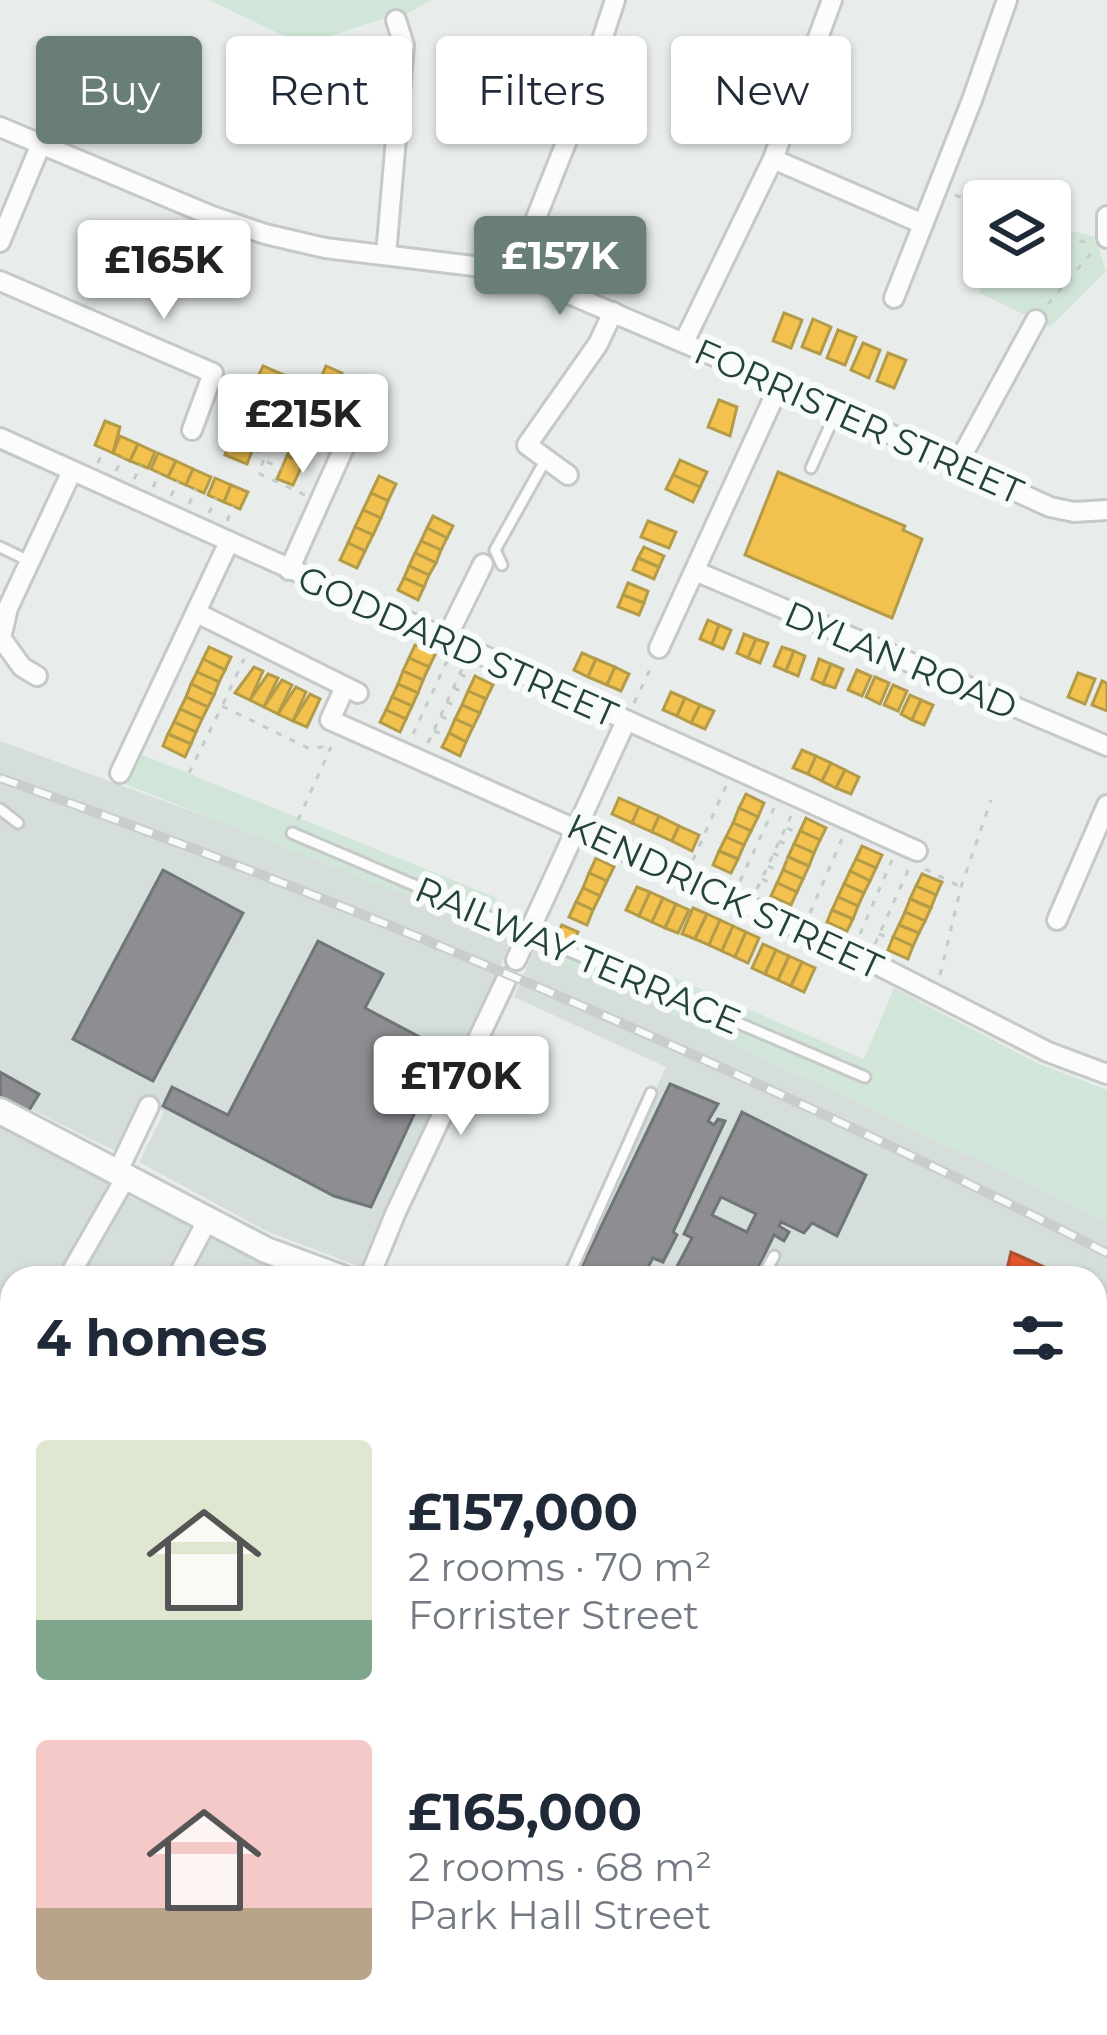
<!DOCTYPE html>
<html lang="en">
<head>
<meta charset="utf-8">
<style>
  body { margin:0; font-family:Montserrat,sans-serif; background:#f6f6f7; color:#1f2937; height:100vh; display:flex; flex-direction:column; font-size:45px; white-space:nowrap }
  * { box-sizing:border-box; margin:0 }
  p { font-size:39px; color:#747a83 }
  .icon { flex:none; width:66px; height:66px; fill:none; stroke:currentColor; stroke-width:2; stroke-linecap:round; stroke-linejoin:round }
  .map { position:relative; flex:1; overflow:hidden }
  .drawer { position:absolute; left:0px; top:1266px; width:1107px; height:771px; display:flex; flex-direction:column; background:#fff; border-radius:36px 36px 0 0; box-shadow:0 3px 9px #0004 }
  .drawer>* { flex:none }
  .banner { position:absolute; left:36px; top:36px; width:1035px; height:108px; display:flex; gap:24px }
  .tools { position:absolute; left:963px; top:180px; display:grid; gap:24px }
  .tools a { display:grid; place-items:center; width:108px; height:108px; border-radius:12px; background:#fff; box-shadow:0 3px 9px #0004; font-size:60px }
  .price { position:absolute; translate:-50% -102px; padding:0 27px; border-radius:12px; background:#fff; color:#222; font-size:39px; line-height:78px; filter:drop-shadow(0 3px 6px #0008) }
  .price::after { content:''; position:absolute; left:50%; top:72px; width:36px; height:27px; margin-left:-18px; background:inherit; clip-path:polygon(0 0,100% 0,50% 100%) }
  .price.current { background:#697e78; color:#fff }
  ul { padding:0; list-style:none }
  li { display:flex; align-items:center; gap:36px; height:300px; padding:0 36px }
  li span { display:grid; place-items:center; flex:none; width:336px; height:240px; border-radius:12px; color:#555 }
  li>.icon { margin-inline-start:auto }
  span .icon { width:144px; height:144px; fill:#fffc; stroke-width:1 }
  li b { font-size:51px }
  h2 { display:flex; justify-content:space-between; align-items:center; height:144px; padding:0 36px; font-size:51px }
  .tag { padding:0 42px; border-radius:12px; background:#fff; box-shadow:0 3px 9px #0004; font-size:42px; line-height:108px }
  .tag.current { background:#697e78; color:#fff }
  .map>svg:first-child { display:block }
</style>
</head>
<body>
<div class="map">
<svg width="1107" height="2035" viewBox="0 0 1107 2035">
  <rect width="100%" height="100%" fill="#e8edeb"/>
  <g fill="#d6dedb">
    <path d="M0,741L298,850L512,938L459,1066L387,1206L363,1268L266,1231L139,1162L164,1112L145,1101L117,1152L0,1094Z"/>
    <path d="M535,949L1107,1221V1444L1095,1440V1278H568L666,1067L514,997Z"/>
    <path d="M0,1126L111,1182L61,1278H12V1352L6,1360L0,1357Z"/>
    <path d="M125,1195L294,1270L290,1278H80Z"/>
    <path d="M641,2025H803L802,2035H665Z"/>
    <path d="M827,2025H962L970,2029L967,2035H826Z"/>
  </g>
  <g fill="#d1e6d8">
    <path d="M209,0H432L396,20L388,17L325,38L314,50Z"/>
    <path d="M1050,225L1095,237L1106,271L1050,327L979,293L991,267H1050Z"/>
    <path d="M138,753L497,898L491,911L518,924L512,938L125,784Z"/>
    <path d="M542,934L669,984L673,977L864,1059L894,988L1037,1063L1107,1090V1221L535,949Z"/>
    <path d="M0,1988L12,1993V2025H78L99,2035H0Z"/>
  </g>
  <g fill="#f2c14e" stroke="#b49b48" stroke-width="3">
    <path d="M784,313L802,320L791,348L773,341Z"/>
    <path d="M813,319L831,327L820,354L802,347Z"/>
    <path d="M838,330L856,337L845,365L827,358Z"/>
    <path d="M863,343L880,350L869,378L851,370Z"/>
    <path d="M888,353L906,360L894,388L877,381Z"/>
    <path d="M263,366L284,375L279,388L257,379Z"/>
    <path d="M326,366L342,373L332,395L316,389Z"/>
    <path d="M257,379L279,388L274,400L252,391Z"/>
    <path d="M316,389L332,395L323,418L307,411Z"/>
    <path d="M252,391L274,400L268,413L247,404Z"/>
    <path d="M719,400L737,407L730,436L708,427Z"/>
    <path d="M247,404L268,413L263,426L241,417Z"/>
    <path d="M307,411L323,418L313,440L297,434Z"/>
    <path d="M241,417L263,426L258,439L236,429Z"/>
    <path d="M105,421L120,427L113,453L95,445Z"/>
    <path d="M236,429L258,439L252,451L230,442Z"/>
    <path d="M297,434L313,440L303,463L287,456Z"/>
    <path d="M120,436L138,444L130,461L113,453Z"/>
    <path d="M230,442L252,451L247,464L225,455Z"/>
    <path d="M138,444L155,452L148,468L130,461Z"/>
    <path d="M158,453L176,461L168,477L151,469Z"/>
    <path d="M287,456L303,463L293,485L277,479Z"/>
    <path d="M680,460L707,472L700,487L673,475Z"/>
    <path d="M176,461L193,469L186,485L168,477Z"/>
    <path d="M193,469L211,477L204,493L186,485Z"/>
    <path d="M778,472L905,526L903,530L922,539L892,618L745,555Z"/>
    <path d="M673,475L700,487L693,502L666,489Z"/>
    <path d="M379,476L396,484L388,501L371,493Z"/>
    <path d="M215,478L231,485L224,502L208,495Z"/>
    <path d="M231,485L248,492L240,509L224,502Z"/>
    <path d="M371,493L388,501L381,518L363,510Z"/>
    <path d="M363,510L381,518L373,535L355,527Z"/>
    <path d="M433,516L453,526L447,538L427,528Z"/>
    <path d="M648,521L676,532L669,548L641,537Z"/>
    <path d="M355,527L373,535L365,551L348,543Z"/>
    <path d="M427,528L447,538L441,550L421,541Z"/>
    <path d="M421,541L441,550L436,563L415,553Z"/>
    <path d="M348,543L365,551L357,568L340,560Z"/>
    <path d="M644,547L664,556L659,567L638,558Z"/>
    <path d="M415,553L436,563L429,575L409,566Z"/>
    <path d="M638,558L659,567L654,579L633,570Z"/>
    <path d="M409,566L429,575L424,587L404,578Z"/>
    <path d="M404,578L424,587L418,600L398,590Z"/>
    <path d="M628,583L648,591L644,603L623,595Z"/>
    <path d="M623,595L644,603L639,615L618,607Z"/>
    <path d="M708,620L719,625L712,644L700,639Z"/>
    <path d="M719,625L731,630L723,649L712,644Z"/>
    <path d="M744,634L756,639L748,658L737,653Z"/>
    <path d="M756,639L768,643L760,663L748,658Z"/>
    <path d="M415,645L435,655L429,667L409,658Z"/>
    <path d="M209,647L231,657L225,670L203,659Z"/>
    <path d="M782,647L794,651L786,671L774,666Z"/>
    <path d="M794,651L805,656L798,676L786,671Z"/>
    <path d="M582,653L596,659L588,677L574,670Z"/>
    <path d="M409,658L429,667L423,680L403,671Z"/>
    <path d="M203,659L225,670L219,682L197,672Z"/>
    <path d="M596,659L615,667L607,685L588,677Z"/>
    <path d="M819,659L831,664L823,684L812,679Z"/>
    <path d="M831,664L843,669L835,688L823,684Z"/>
    <path d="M254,667L263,671L250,700L235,693Z"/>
    <path d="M615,667L629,674L621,691L607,685Z"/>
    <path d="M857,670L871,676L862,696L848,690Z"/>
    <path d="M403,671L423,680L418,693L398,684Z"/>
    <path d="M197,672L219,682L214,695L191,684Z"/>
    <path d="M1078,673L1095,679L1085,704L1068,697Z"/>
    <path d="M268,674L278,678L264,707L250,700Z"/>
    <path d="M475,676L493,685L486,699L468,691Z"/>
    <path d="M875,677L889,683L880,704L866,697Z"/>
    <path d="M282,680L292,685L278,714L264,707Z"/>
    <path d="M1102,681L1107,683V711L1092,705Z"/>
    <path d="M191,684L214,695L208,707L186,697Z"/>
    <path d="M398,684L418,693L412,706L392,697Z"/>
    <path d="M893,685L907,691L898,711L884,705Z"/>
    <path d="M296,687L306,692L293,721L278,714Z"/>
    <path d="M468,691L486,699L480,713L462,705Z"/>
    <path d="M671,692L685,698L677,716L663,710Z"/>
    <path d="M310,694L320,699L307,727L293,721Z"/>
    <path d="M910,695L921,700L912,720L901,714Z"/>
    <path d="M186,697L208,707L202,719L180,709Z"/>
    <path d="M392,697L412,706L406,719L386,710Z"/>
    <path d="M685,698L700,705L691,723L677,716Z"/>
    <path d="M921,700L933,705L924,725L912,720Z"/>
    <path d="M462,705L480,713L473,727L455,719Z"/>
    <path d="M700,705L714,711L705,729L691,723Z"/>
    <path d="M180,709L202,719L196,732L174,722Z"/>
    <path d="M386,710L406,719L400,732L380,722Z"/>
    <path d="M455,719L473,727L466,742L449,733Z"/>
    <path d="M174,722L196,732L191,744L168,734Z"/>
    <path d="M449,733L466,742L460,756L442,747Z"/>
    <path d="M168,734L191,744L185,757L163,746Z"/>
    <path d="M802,750L816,756L808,774L793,768Z"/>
    <path d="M816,756L831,763L822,781L808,774Z"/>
    <path d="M831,763L845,770L836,788L822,781Z"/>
    <path d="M845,770L859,777L851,794L836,788Z"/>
    <path d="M746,794L764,803L758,817L739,808Z"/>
    <path d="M619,798L639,807L632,823L612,814Z"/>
    <path d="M639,807L659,816L652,832L632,823Z"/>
    <path d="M739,808L758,817L751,831L733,823Z"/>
    <path d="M659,816L679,826L672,841L652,832Z"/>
    <path d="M806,818L826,828L820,840L800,831Z"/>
    <path d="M733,823L751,831L744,845L726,837Z"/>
    <path d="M679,826L699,835L692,851L672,841Z"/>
    <path d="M800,831L820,840L814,853L794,844Z"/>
    <path d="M726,837L744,845L738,859L719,851Z"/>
    <path d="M794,844L814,853L809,866L788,857Z"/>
    <path d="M862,846L882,855L876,868L856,859Z"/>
    <path d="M719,851L738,859L731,873L713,865Z"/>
    <path d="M788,857L809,866L803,879L783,870Z"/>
    <path d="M596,858L614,867L607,881L589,873Z"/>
    <path d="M856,859L876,868L870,881L850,871Z"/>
    <path d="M783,870L803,879L797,892L777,883Z"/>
    <path d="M850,871L870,881L864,893L844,884Z"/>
    <path d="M589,873L607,881L600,896L583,888Z"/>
    <path d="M922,874L942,882L936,895L916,886Z"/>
    <path d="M777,883L797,892L791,905L771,896Z"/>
    <path d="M844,884L864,893L858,906L838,897Z"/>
    <path d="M916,886L936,895L931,908L910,899Z"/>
    <path d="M637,887L650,892L639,916L626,910Z"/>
    <path d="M583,888L600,896L593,910L576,902Z"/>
    <path d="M650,892L663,898L652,922L639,916Z"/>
    <path d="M838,897L858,906L853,919L832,910Z"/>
    <path d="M663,898L676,904L665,928L652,922Z"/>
    <path d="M910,899L931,908L925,921L905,912Z"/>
    <path d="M576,902L593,910L587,925L569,917Z"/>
    <path d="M676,904L689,910L678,933L665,928Z"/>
    <path d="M693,908L707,914L695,939L682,934Z"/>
    <path d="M832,910L853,919L847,931L827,922Z"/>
    <path d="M905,912L925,921L919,933L899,925Z"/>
    <path d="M707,914L720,920L709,945L695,939Z"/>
    <path d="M720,920L733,926L722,951L709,945Z"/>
    <path d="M562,925L578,932L572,945L556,937Z"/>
    <path d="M899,925L919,933L913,946L893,937Z"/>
    <path d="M733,926L746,932L735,957L722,951Z"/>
    <path d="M746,932L759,938L748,963L735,957Z"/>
    <path d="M893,937L913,946L908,959L888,950Z"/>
    <path d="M763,944L776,950L765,974L752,968Z"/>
    <path d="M776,950L789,956L778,980L765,974Z"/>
    <path d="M789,956L802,962L791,986L778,980Z"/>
    <path d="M802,962L815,968L804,992L791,986Z"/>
  </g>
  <path fill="#e4572e" stroke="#aa5132" stroke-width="3" d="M1011,1252L1055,1272L1054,1278H1005Z"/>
  <g fill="#8d8d92" stroke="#6e7678" stroke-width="3" fill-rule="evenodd">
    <path d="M163,870L243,913L153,1081L73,1039Z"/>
    <path d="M318,941L383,974L365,1008L444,1050L371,1207L334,1196L163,1106L172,1087L228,1115Z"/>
    <path d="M0,1072L39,1094L28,1112L0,1096Z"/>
    <path d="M670,1084L718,1104L708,1121L714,1125L718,1119L725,1121L673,1232L677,1235L663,1262L653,1258L642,1278H606L582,1266Z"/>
    <path d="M742,1112L866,1175L837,1236L812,1223L804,1233L781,1222L779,1226L789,1232L784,1241L774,1235L753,1278H671L692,1238L684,1234ZM721,1197L756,1214L747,1232L712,1215Z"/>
    <path d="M0,1408L12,1415V1568L0,1587V1454L7,1442L0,1438Z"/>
    <path d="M12,1647V1729L0,1723V1665Z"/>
  </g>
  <path fill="#cfd4d2" stroke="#d1d6d4" stroke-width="3" d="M1107,1716V1746L1095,1729V1724Z"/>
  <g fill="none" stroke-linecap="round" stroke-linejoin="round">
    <defs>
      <g id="lane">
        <path d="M811,468L837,410"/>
        <path d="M0,547L29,561"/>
        <path d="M502,565L495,550L546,459"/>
        <path d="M0,809L18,823"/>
        <path d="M292,833L865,1077"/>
        <path d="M568,1278L651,1093"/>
        <path d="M762,1278L774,1256"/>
        <path d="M1095,1660L1107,1662"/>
      </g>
      <g id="street">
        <path d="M0,127L212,216L265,234L325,248L515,271L780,384L1050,507L1074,512L1107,510"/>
        <path d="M773,159L923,224"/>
        <path d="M1107,216V238"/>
        <path d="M0,242L41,144"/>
        <path d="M386,255L404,45L396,20"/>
        <path d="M515,271L579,110L615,0"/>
        <path d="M0,281L213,373L192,430"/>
        <path d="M894,298L972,100L1007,0"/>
        <path d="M684,342L773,159L832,0"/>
        <path d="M0,438L917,851"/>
        <path d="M957,465L1036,320"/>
        <path d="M568,475L527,445L598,344L613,312"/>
        <path d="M289,570L364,403"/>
        <path d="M695,571L1107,746"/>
        <path d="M197,613L358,693"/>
        <path d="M1,638L8,608L72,471"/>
        <path d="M1,638L22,667L37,676"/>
        <path d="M445,641L483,564"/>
        <path d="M659,648L780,384"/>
        <path d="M345,687L330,720L852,952L1048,1052L1107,1074"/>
        <path d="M120,773L229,542"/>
        <path d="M1057,920L1107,805"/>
        <path d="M516,960L626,721"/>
        <path d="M117,1173L149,1106"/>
        <path d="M68,1278L126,1177"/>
        <path d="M177,1278L208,1219"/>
        <path d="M369,1278L396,1212L507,978"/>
        <path d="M0,1643L12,1622"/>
        <path d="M1095,1737L1107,1756"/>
        <path d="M0,1773L12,1779"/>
        <path d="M0,1851L12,1832"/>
        <path d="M0,1971L12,1977"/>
        <path d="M114,2025L135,2035"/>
        <path d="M596,2025L624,2035"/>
        <path d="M546,2035L549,2025"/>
        <path d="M810,2035L811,2025"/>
        <path d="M973,2035L978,2025"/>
      </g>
      <g id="secondary">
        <path d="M0,1111L266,1250L342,1278"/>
        <path d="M1095,1468L1107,1472"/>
      </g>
      <g id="primary">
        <path d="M0,1381L12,1388"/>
        <path d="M1095,1948L1107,1953"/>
      </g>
    </defs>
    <use href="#lane" stroke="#c5cac8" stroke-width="15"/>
    <use href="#street" stroke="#c5cac8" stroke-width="24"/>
    <use href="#secondary" stroke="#c3cbc8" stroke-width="30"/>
    <use href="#primary" stroke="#c3ccc9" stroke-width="33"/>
    <g stroke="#c3ccca" stroke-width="3" stroke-dasharray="6 9" stroke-linecap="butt">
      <path d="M955,195L984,206"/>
      <path d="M1050,235L1089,243"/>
      <path d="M1048,304L1092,252"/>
      <path d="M280,386L294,392"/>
      <path d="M297,393L312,399"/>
      <path d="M274,399L288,405"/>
      <path d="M269,411L283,417"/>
      <path d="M287,416L301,423"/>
      <path d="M264,424L277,430"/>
      <path d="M258,437L272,443"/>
      <path d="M327,437L322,433L342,392L345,394"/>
      <path d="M277,439L292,445"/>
      <path d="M253,450L266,455"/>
      <path d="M267,462L282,468"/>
      <path d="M98,463L104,449"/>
      <path d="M116,471L123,457"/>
      <path d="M134,479L141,465"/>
      <path d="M153,487L160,473"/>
      <path d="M305,495L258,473L299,378L322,376"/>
      <path d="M171,496L178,481"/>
      <path d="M189,504L196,489"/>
      <path d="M209,513L216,498"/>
      <path d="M227,521L233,506"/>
      <path d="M460,674L473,680"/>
      <path d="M454,688L467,694"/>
      <path d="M447,702L460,708"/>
      <path d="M634,703L653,663"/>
      <path d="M223,704L244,659"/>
      <path d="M441,716L454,723"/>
      <path d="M434,731L447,736"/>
      <path d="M413,734L447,661"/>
      <path d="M428,743L464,665"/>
      <path d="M189,773L222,706L310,749L332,745"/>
      <path d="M298,820L331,747"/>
      <path d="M787,828L799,834"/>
      <path d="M779,841L793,847"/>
      <path d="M773,853L787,860"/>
      <path d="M693,860L726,786"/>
      <path d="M768,866L781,872"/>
      <path d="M925,869L961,887"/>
      <path d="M762,879L775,885"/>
      <path d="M740,881L774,808"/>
      <path d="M757,889L791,816"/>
      <path d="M810,913L842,839"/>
      <path d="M860,934L892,860"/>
      <path d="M879,934L892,939"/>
      <path d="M875,944L910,866"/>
      <path d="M940,975L961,887L991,800"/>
    </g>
    <use href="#lane" stroke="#fcfcfc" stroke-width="9"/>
    <use href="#street" stroke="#fcfcfc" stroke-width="18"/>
    <use href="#secondary" stroke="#fcfcfc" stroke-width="24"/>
    <use href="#primary" stroke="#cfd7d5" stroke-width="27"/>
    <defs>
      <path id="rail" d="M0,778C379,912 749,1070 1107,1253"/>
    </defs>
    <use href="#rail" stroke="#c9cdcc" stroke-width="10"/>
    <use href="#rail" stroke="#f7fbf9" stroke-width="6" stroke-dasharray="18" stroke-linecap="butt"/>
  </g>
  <g text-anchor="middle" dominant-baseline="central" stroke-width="12" stroke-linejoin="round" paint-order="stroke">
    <g font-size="36" fill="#24423a" stroke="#f7fbf9">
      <text transform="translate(859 421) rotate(24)">FORRISTER STREET</text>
      <text transform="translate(458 646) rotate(24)">GODDARD STREET</text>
      <text transform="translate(901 660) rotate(23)">DYLAN ROAD</text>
      <text transform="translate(725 896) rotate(25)">KENDRICK STREET</text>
      <text transform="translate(578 955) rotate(23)">RAILWAY TERRACE</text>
    </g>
  </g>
</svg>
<div class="tools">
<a><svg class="icon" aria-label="layers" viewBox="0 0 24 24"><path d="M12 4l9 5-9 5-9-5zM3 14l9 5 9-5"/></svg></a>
</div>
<b class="price current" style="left:560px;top:318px">£157K</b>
<b class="price" style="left:164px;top:322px">£165K</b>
<b class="price" style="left:303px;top:476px">£215K</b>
<b class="price" style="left:461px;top:1138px">£170K</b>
<div class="banner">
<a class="tag current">Buy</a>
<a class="tag">Rent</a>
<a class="tag">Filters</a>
<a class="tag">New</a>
</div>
<section class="drawer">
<h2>4 homes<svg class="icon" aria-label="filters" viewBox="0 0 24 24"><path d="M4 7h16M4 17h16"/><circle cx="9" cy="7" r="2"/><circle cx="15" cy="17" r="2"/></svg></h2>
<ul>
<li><span style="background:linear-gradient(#dfe7d0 75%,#7fa58c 0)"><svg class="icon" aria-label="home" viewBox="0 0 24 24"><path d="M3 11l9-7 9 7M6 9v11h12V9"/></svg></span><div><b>£157,000</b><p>2 rooms · 70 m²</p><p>Forrister Street</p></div></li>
<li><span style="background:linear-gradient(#f6c9c9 70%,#b9a48a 0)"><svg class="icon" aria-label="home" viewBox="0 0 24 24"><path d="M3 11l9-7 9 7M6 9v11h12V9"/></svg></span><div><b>£165,000</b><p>2 rooms · 68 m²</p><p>Park Hall Street</p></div></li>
</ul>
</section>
</div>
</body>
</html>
